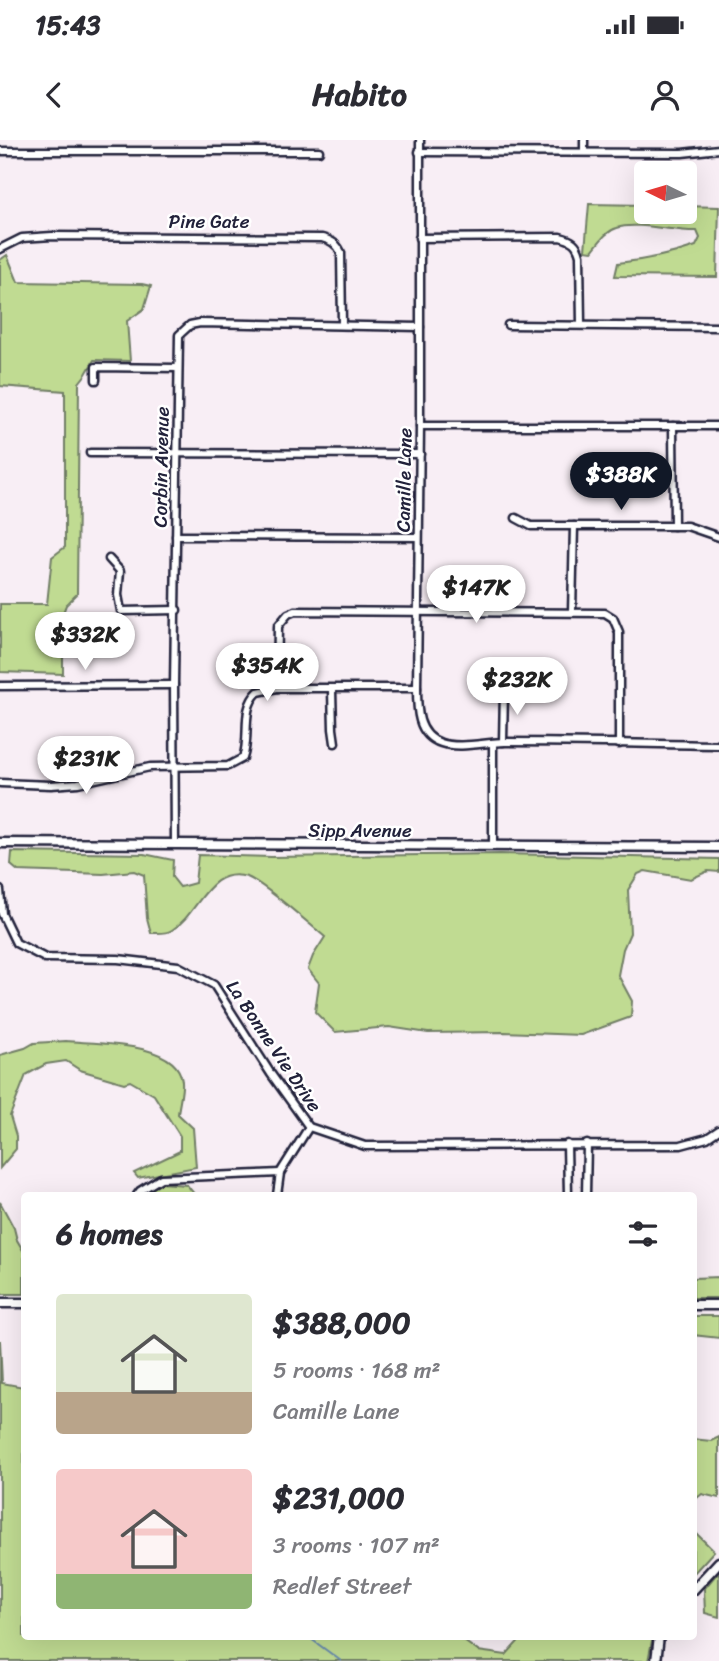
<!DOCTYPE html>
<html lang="en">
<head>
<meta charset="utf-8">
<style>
  body { margin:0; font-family:Sriracha,sans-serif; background:#f7f7f7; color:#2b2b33; height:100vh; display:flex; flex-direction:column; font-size:26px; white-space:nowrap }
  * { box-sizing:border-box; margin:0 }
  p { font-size:23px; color:#7c7c81 }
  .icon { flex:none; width:38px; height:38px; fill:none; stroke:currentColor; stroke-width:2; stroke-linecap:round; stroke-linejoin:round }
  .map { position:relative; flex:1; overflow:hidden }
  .details { position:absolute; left:21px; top:1052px; width:676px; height:448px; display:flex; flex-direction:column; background:#fff; border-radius:7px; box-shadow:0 7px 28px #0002 }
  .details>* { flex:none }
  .needle { width:46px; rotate:275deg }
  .buttons { position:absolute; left:634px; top:21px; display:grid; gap:14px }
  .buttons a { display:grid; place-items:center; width:63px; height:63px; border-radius:7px; background:#fff; box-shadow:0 7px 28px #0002; font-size:35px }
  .price { position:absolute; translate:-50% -60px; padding:0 16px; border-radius:24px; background:#fff; color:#222; font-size:23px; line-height:46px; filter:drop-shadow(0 2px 4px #0008) }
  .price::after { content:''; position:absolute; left:50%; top:42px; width:21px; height:16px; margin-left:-10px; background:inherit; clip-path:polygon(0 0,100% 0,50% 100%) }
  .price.active { background:#111827; color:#fff }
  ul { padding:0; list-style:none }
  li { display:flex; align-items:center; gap:21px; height:175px; padding:0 35px }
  li span { display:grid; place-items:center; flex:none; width:196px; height:140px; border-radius:7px; color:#555 }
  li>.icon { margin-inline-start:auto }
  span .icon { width:84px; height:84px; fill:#fffc; stroke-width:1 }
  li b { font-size:30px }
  h2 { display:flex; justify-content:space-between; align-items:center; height:84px; padding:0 35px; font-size:30px }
  .status { display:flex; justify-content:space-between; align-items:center; height:49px; padding:0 35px; background:#fff; direction:ltr }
  .status svg { height:19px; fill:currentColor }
  header { display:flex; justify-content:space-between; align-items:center; height:91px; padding:0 35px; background:#fff; font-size:32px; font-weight:700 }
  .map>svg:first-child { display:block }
</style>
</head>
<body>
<div class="status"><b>15:43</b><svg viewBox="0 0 49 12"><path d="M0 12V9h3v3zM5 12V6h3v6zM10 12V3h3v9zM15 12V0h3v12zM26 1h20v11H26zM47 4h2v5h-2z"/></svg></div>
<header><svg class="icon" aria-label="back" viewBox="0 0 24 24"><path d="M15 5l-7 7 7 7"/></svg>Habito<svg class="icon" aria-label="person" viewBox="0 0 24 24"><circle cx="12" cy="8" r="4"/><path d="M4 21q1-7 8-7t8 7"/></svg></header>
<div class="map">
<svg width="719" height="1521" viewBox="0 0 719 1521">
  <rect width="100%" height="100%" fill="#f8eef5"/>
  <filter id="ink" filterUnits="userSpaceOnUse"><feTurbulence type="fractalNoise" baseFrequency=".0143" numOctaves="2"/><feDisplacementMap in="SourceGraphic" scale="14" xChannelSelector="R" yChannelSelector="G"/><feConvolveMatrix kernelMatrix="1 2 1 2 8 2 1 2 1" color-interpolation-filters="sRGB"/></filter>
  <g filter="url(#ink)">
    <g fill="#c0db92" stroke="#717e66" stroke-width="2">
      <path d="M589,64L646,65V72H684V66L719,67L717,137L615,136L618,123C645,120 670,115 696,106L700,98L697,91C675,92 636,81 617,88C606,91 599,103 592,111L585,110Z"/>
      <path d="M7,115L18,142L142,144L151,146L144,169L127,181L130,221L94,220L86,234L79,243L77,454L66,465L63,473V534L0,532V464H47L52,417L65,407V251L0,246V120Z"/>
      <path d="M12,712L144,714L173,720L172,737L180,747L195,743L198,715L271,717L501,714L719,719V732L708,731L691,739L645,731L638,734L628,750L630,793L623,809L618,835L632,861L631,877L581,895L503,892L428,893L389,887L335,892L315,872L319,843L308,829L313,816L325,797C309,784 264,743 247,737C208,725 199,774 172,790C167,794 158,793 151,793L147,778L144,735L134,731L103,734L18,731L11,725Z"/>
      <path d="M66,901C95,904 178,901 182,941C183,951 179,964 178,974L193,988L196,1027L138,1038L134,1033L180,1011V996L154,955L130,941L124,943L80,930L66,921L46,924L26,935L10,976L16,996V1009L0,1028V915L25,908L34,903Z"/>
      <path d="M160,1043L187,1045L195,1055H143Z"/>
      <path d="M0,1062L14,1088L17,1100L24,1112V1154H0Z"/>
      <path d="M719,1137V1158H693V1138Z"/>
      <path d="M693,1176H719V1198L693,1195Z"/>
      <path d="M0,1200L2,1243L24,1247V1496H457L478,1511L506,1515L523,1496H653L648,1521H0Z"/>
      <path d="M719,1297V1358L702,1354L693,1361V1299L711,1301Z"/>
      <path d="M693,1390L714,1411L693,1434Z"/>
      <path d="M719,1431V1477L705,1473L704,1449Z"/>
    </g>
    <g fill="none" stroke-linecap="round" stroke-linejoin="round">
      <path stroke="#6a8dae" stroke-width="2" d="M307,1496L341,1521"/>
      <defs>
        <g id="minor">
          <path d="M420,0V286L417,548C417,569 417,595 441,603C460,609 486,602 505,602C576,602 648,604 719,605"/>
          <path d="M0,11H319"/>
          <path d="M419,12L682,13L719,9"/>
          <path d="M584,12V0"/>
          <path d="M419,98L560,97C572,100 577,103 580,115L581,185"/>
          <path d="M0,109L22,98L52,96L322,98C331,100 338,104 341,113L342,185"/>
          <path d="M508,185L719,187"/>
          <path d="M96,240V227L177,228"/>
          <path d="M420,286H719"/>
          <path d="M673,286L674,386"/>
          <path d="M90,313L420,314"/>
          <path d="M516,378L531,386H687L719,397"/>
          <path d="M176,396L418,397"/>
          <path d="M109,419L120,431L118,455L121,471L177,470"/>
          <path d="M572,472L574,386"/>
          <path d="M0,546L174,545"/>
          <path d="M277,548L278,486L288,474L295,471L605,473L613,478L619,492V604"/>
          <path d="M332,550L333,589L335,603"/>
          <path d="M503,602L504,550"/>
          <path d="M0,643L51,645L78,643L150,627L228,626L243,618C251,596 240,569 258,552L277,548H417"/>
          <path d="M175,704L174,545L179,195L190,185L200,183L420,187"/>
          <path d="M493,706V603"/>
          <path d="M0,750L2,774L16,803L45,818L118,819L178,826L214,845L271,934L309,987L365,1006L681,1005L707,998L719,990"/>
          <path d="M567,1004L568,1055"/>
          <path d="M137,1055L140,1051L161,1038L280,1033"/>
          <path d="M277,1055L280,1033L309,987"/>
          <path d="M586,1055L587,1004"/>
        </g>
        <g id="tertiary">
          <path d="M0,703L719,707"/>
          <path d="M0,1163H24"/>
          <path d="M693,1165H719"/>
          <path d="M693,1450L719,1422"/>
          <path d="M656,1521L659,1496"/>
        </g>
      </defs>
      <use href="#minor" stroke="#22223b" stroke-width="11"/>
      <use href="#tertiary" stroke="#22223b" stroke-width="13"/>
      <use href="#minor" stroke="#fff" stroke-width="6"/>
      <use href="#tertiary" stroke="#fff" stroke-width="8"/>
    </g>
  </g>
  <g text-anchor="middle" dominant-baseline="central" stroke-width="5" stroke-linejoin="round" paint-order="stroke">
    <g font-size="19" fill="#22223b" stroke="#fff">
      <text x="209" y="81">Pine Gate</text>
      <text transform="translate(161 327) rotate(-89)">Corbin Avenue</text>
      <text transform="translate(404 340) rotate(-89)">Camille Lane</text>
      <text x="360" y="690">Sipp Avenue</text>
      <text transform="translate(274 906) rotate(56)">La Bonne Vie Drive</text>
    </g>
  </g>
</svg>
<div class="buttons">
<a><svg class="needle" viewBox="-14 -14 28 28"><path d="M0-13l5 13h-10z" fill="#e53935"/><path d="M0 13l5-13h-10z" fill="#7c7c81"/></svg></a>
</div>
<b class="price active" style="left:621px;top:372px">$388K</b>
<b class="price" style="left:476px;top:485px">$147K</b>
<b class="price" style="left:85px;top:532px">$332K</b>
<b class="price" style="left:267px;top:563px">$354K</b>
<b class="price" style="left:517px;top:577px">$232K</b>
<b class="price" style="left:86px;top:656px">$231K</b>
<section class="details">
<h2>6 homes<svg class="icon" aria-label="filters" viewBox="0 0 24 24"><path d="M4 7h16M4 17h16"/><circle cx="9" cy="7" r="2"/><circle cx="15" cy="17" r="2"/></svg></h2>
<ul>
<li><span style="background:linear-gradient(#dfe7d0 70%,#b9a48a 0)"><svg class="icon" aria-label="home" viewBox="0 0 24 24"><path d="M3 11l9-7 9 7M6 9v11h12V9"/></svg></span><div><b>$388,000</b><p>5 rooms · 168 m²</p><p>Camille Lane</p></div></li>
<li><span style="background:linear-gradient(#f6c9c9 75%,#8fb573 0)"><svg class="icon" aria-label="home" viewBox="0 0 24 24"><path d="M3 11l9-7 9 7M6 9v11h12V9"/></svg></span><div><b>$231,000</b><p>3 rooms · 107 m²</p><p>Redlef Street</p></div></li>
</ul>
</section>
</div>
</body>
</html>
